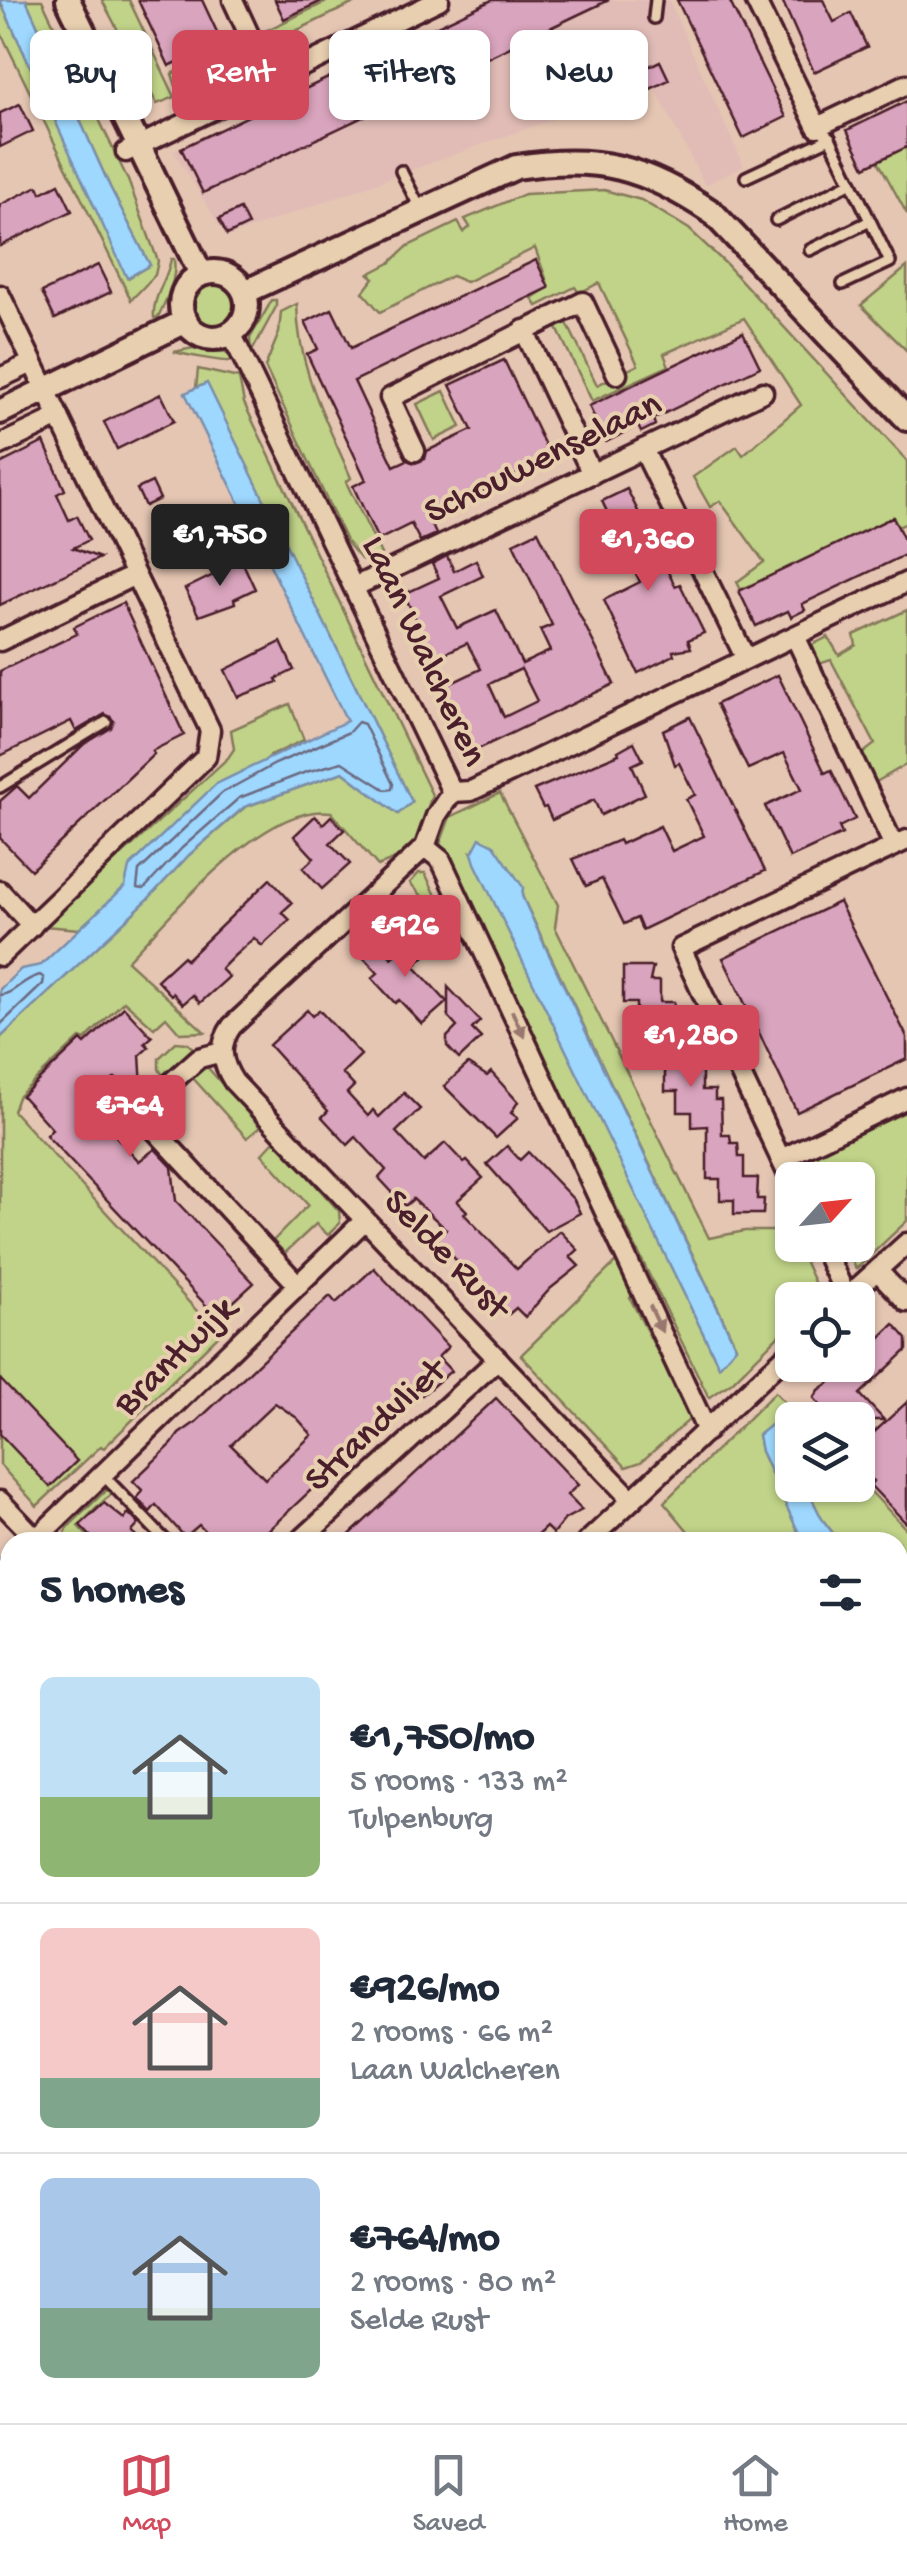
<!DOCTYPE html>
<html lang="en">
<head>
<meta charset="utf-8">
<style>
  body { margin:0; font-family:"Gochi Hand",sans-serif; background:#f6f6f7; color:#1f2937; height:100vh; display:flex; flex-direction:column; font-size:38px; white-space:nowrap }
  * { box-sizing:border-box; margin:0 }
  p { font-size:32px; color:#747a83 }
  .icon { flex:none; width:55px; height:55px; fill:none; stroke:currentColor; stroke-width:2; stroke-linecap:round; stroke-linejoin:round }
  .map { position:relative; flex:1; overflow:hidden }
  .panel { position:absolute; left:0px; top:1532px; width:908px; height:892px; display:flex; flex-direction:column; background:#fff; border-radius:30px 30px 0 0; box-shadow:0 2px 8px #0004 }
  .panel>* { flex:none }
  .top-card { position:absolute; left:30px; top:30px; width:848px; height:90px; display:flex; gap:20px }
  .needle { width:65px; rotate:63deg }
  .controls { position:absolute; left:775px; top:1162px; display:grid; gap:20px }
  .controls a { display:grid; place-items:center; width:100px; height:100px; border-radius:15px; background:#fff; box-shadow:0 2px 8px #0004; font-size:50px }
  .price { position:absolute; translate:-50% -85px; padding:0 22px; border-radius:10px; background:#d1495b; color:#fff; font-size:32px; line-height:65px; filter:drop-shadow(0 2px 5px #0008) }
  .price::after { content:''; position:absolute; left:50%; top:60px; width:30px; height:22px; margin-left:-15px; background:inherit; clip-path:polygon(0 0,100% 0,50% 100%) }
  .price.selected { background:#222; color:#fff }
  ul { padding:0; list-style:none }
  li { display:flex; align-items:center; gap:30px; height:250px; padding:0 40px }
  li+li { border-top:2px solid #e0e1e3 }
  li span { display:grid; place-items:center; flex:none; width:280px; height:200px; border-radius:15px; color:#555 }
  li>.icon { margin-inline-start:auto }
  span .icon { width:120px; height:120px; fill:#fffc; stroke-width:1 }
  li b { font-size:42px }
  h2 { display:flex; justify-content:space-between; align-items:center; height:120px; padding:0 40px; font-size:42px }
  .chip { padding:0 35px; border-radius:15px; background:#fff; box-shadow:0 2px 8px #0004; font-size:35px; line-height:90px }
  .chip.selected { background:#d1495b; color:#fff }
  .dock { display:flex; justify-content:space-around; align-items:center; height:140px; border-top:2px solid #e0e1e3; background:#fff; font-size:28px; color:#747a83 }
  .dock a { display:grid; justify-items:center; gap:5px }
  .dock .selected { color:#d1495b }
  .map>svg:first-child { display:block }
</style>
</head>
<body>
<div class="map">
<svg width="907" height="2423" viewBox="0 0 907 2423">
  <rect width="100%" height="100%" fill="#e5c6b3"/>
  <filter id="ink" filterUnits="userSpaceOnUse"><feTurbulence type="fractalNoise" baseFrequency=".01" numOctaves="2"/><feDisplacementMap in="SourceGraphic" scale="20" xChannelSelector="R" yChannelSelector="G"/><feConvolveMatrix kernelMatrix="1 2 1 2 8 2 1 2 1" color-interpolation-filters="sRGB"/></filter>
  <g filter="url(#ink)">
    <path fill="#e1bcb6" d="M487,0H669L744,166L705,185L652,83L227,237L173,151Z"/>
    <g fill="#c0d388" stroke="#85795a" stroke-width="2.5" fill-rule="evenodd">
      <path d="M26,0H42L128,180L158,261L155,275L131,300L0,31V1L128,278L150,265L110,187Z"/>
      <path d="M102,0H129L175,97L157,104Z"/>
      <path d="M330,0H360L271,43L265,31Z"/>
      <path d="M238,42L243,54L176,86L172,74Z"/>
      <path d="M623,85L628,97L597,112L594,106L579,112L572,99L592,89L596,97Z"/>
      <path d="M907,116V214L859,126Z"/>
      <path d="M604,190L641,200L689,229L726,264L907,461V523L898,527L893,518L741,590L737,582L764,562L720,501L710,507L693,477L737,446L743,455L801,405L744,318L664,354L669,366L592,401L556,326L566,321L597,385L638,365L599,283L579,293L575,287L537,306L532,298L549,287L535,248L466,282L452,276L380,312L363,292L374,278L369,274L390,263L408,246L458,222L464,232L470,227L465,219L525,194Z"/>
      <path d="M171,259H174C177,279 167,299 158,317L154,318C152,297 167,281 171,259Z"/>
      <path d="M907,267V351L861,305Z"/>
      <circle cx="216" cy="305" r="22"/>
      <path d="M272,300H276V307L251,353L250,338Z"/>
      <path d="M297,304C298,371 326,419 351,478L346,482L381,554L370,561L361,559L346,541L265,367L279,333L281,312Z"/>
      <path d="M193,348L209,352L225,351L235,361C225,363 187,355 174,352Z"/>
      <path d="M198,369L239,378L244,403L432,795L413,852L378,866L331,812C264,802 171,916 127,961L205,1032L180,1033L166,1017L154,1028L124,1001L85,1040L80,1038L18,1097L13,1111L219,1335L104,1448L101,1446L37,1506L0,1465V1038L146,901L189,855L245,807L343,772L398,814L412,802L207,384L196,388Z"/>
      <path d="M444,391L461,427L434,440L417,404Z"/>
      <path d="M907,610V764L876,782L862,754L875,744L831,660L819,664L812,645L828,637L839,655L856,645L854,635Z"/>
      <path d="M290,704L304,740L270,756L79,929L44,926L228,758L234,749L231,730Z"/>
      <path d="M500,793L558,905L555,927L709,1238L745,1231H791L792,1245H797L820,1295L815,1300H792V1322L732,1382L709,1398L440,844L450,817ZM472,853L523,887L522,896L736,1346L719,1366Z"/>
      <path d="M419,873H425L452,928L410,883Z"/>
      <path d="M176,1042L187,1043L193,1048L163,1076L159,1069V1058Z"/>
      <path d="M200,1068H208L260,1127L247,1138L192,1077Z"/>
      <path d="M907,1111V1221L856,1269L845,1245H858V1180H816L806,1158Z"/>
      <path d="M275,1140L339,1211L340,1223L328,1235L316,1224L285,1253L273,1241L308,1205L262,1154Z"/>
      <path d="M622,1256L638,1291L630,1298L657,1351L666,1350L690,1407L689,1420L641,1462L626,1467L521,1355Z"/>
      <path d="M775,1392L802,1420H792V1459L775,1422L758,1435L761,1451L803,1542H697L664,1502Z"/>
      <path d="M858,1478L907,1530V1614L898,1604V1542H840L822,1519L805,1485H858Z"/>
      <path d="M108,1488L113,1492L78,1526L93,1542H72L65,1534L67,1528Z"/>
      <path d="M898,1647L907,1657V1857L898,1865Z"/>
      <path d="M0,2121L10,2140V2414L0,2418Z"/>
      <path d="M361,2415H529L533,2423H346Z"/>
    </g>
    <g fill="#9ed8ff" stroke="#7c8eaa" stroke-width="2.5">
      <path d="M0,0H26L110,187L150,265L127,278Z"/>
      <path d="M207,383L412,802L398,814L343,772L244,807L189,855L146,901L0,1038V989L21,969L41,965L125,886L129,867L216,784L347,721L185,393Z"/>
      <path d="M480,838L494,845L523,887L522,896L544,944L736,1347L719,1366L475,863L472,853Z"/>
      <path d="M774,1422L792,1459V1485H805L822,1519L840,1542H803L761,1451L758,1435Z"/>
      <path d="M898,1604L907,1614V1657L898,1647Z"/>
    </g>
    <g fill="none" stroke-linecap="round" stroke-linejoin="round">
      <g stroke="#6c6980" stroke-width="2.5">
        <path d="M358,722L364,724L393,784L392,789L386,790L342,762L306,772L239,798L182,848L144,889L137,888L139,871L222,793L275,764L349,732Z"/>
        <path d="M0,995C15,994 22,979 40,975L44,978L43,984L0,1025"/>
      </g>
    </g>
    <g fill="#d9a4bd" stroke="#4a1f2b" stroke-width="2.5" fill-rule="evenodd">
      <path d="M138,0H202L224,47L198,60L195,54L169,66Z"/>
      <path d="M275,0H324L284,19Z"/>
      <path d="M492,0H609L203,193L181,148Z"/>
      <path d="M677,0H729L786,117L743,138Z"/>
      <path d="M782,0H823L834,22L851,13L867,47L814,72Z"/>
      <path d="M660,61L669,80L642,93L633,74Z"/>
      <path d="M907,101V147L865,167L847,130Z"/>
      <path d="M20,104L33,131L0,147V113Z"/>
      <path d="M59,184L72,211L0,246V205L38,186L41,193Z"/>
      <path d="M240,209L248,225L227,235L219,219Z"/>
      <path d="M536,260L549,288L354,381L394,466L407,460L415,463L425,459L427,451L472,430L450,385L504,360L551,458L428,517L436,534L420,541L411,524L378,540L353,486L366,480L307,354L318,349L305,322L332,309L351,348Z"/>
      <path d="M98,265L111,292L55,319L42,292Z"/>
      <path d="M743,332L760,367L653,419L655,425L641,432L638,426L606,442L589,406Z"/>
      <path d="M161,394L174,421L117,449L104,422Z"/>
      <path d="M44,442L65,490L57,494L69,520L77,516L89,540L73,548L100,558L0,605V464Z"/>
      <path d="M152,482L160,499L145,506L137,489Z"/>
      <path d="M627,489L675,586L680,584L704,633L688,640L691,648L673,651L674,655L638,673L604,600L640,582L602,501Z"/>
      <path d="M190,507L198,525L178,534L170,516Z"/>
      <path d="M893,517L907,546V554L802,604L805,610L791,617L788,611L756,626L739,591Z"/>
      <path d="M538,531L614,684L470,753L439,689L481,669L467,643L434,658L404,594L439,578L432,564L447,556L454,571L476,560L483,576L441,596L457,628L496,610L522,664L550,651L540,630L552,625L513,543ZM521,669L537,701L504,717L489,684Z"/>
      <path d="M242,561L255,589L234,599L235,603L199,616L185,589Z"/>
      <path d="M123,603L184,735L152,751L154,754L31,870L0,838V801L17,786L29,798L83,745L111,728L114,721L105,714L76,731L71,721L0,756V671L77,634L74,627Z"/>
      <path d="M281,642L294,670L276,679L278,682L238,697L225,670Z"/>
      <path d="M778,675L825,773L831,770L855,819L839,827L842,834L790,858L765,806L802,789L784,753L748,769L716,704Z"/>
      <path d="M690,717L765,871L642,930L637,918L624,924L602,879L586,886L573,859L619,840L621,844L660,826L672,851L704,836L686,799L695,795L679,763L675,765L663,730Z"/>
      <path d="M634,742L643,760L632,765L645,794L601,815L594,800L552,820L546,807L543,808L534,790L619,754L618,751Z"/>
      <path d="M315,816L323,824L331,816L344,830L330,843L350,864L322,889L303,868L314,858L294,836Z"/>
      <path d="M270,879L292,903L282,912L290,920L262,946L254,938L234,956L221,969L229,977L200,1003L193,995L183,1004L173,993L171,995L157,980L183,956L186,960Z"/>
      <path d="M839,902L907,1037V1059L797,1112L723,958Z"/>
      <path d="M412,940L426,955L414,966L447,1002L422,1024L399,1000L395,1003L372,978L378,973L361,955L376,941L392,958Z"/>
      <path d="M623,967H653L650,981H660V1002H674L673,1023H679L680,1055H695L696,1069H702V1090H715V1100H721L722,1135H730L731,1143H738L739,1157H744V1178H758L757,1199H764L763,1214H734V1200H720V1179H707V1126L692,1127V1112H678V1091H665V1056H654L650,1024H636V1003H623Z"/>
      <path d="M448,987L480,1021L472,1029L481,1038L459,1059L447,1046V1037L457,1027L448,1017Z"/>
      <path d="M124,1007L152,1037L145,1043L149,1047L140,1055L142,1087L134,1095L115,1078L87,1105L139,1161L155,1149L172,1167L176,1201L254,1283L217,1317L46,1135L52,1129L22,1096L81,1040L85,1044Z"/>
      <path d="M307,1010L312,1016L319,1010L361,1055L342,1073L354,1086L347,1093L368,1116L373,1110L379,1117L404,1093L420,1109L396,1132L424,1162L445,1143L464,1163L467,1161L483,1178L457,1201L467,1211L464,1214L517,1269L560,1231L578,1250L570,1257L579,1266L550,1289L525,1317L516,1308L509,1314L487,1290L485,1292L436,1238L446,1229L413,1199L405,1206L379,1178L386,1170L356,1137L348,1145L322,1117L328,1111L269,1045Z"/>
      <path d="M468,1064L487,1076L491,1072L518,1102L511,1113L518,1118L496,1138L444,1086Z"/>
      <path d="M507,1146L520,1160L528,1152L574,1200L580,1213L546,1231L487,1164Z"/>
      <path d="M374,1268L448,1347L438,1357L451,1371L422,1395L414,1386L399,1416L396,1410L260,1538L251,1542H215L199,1525L185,1537L156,1505L150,1512L137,1498L142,1490L133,1481L172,1444L179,1434L196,1422L330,1296L336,1303ZM275,1403L297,1418L312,1435L265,1479L231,1445Z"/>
      <path d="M894,1324L907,1339V1350L860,1394L884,1420H804L821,1406L814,1398L819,1390L839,1376L846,1365H858V1359Z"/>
      <path d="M0,1379L77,1461L50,1487L0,1434Z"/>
      <path d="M496,1398L578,1485L567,1495L582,1510L565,1519L553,1534L546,1527L530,1542H342Z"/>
      <path d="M907,1402V1524L870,1485L873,1481L858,1465V1447Z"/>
      <path d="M104,1503L124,1519L128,1513L139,1524L132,1532L142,1542H96L80,1525Z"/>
    </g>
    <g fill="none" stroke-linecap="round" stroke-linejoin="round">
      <defs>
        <g id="service">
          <path d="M654,18L656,0"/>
          <path d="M817,127L830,138L890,262L843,284"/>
          <path d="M401,171L420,208"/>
          <path d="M746,177L830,138"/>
          <path d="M776,220L852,182"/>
          <path d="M810,250L870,221"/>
          <path d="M0,787L106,722"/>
          <path d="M103,1475L167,1542"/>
          <path d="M0,1670L10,1680"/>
          <path d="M898,2084L907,2075"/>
          <path d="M898,2339L907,2349"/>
        </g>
        <g id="minor">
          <path d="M233,0L270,80"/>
          <path d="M755,0L817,127L907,84"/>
          <path d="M126,152L439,0"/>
          <path d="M0,295L210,730L206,757L0,956"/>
          <path d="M524,330L592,474"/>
          <path d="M231,333L452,792L436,816L425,847L232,1026C218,1045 221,1062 234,1082L632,1500"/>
          <path d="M0,378L32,363"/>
          <path d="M0,445L59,417"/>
          <path d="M643,449L746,659"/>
          <path d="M415,451L390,398L583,302L617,374"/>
          <path d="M354,587L763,392"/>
          <path d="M795,636L894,846"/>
          <path d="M0,641L135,575"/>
          <path d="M452,792L471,791L907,582"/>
          <path d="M425,847L441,860L707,1431"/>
          <path d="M0,891L32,926"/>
          <path d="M222,1052L199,1058L138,1112L298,1285"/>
          <path d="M781,1159L907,1098"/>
          <path d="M792,1183L681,948L907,840"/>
          <path d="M822,1245L847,1298"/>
          <path d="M877,1270L907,1302"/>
          <path d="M844,1300L907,1243"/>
          <path d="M0,1501L39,1542"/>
          <path d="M33,1542L365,1220"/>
          <path d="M299,1542L498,1359"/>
          <path d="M587,1542L792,1350"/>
          <path d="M0,1574L10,1565"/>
          <path d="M0,1826L10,1816"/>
          <path d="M0,2077L10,2072"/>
          <path d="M647,2415L651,2423"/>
          <path d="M839,2415L844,2423"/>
          <path d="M855,2415L865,2423"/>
          <path d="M548,2423L546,2418L552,2415"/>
        </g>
        <g id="tertiary">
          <path d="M68,0L201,274"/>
          <circle cx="214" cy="305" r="33"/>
          <path d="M245,292L516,167C600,154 643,167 713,213L907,419"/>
          <path d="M0,412L186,321"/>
          <path d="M898,1895L907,1887"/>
          <path d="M898,2001L907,1993"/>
        </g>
        <g id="secondary">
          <path d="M898,1920L907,1912"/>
          <path d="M898,1980L907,1972"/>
          <path d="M110,2423L125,2415"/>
          <path d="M148,2423L163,2415"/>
          <path d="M259,2423L274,2415"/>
          <path d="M297,2423L312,2415"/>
        </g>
      </defs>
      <use href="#service" stroke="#4a1f2b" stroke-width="16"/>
      <use href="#minor" stroke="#4a1f2b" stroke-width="25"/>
      <use href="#tertiary" stroke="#4a1f2b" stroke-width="30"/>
      <use href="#secondary" stroke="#4a1f2b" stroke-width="35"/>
      <use href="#service" stroke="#e8cfb0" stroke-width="9"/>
      <use href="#minor" stroke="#e8cfb0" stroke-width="18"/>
      <use href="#tertiary" stroke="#e8cfb0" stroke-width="22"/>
      <use href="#secondary" stroke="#e8cfb0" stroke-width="28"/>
      <g stroke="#4a1f2b" stroke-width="2.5">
        <path d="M898,1936L907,1928"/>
        <path d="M898,1962L907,1954"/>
        <path d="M174,2423L190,2415"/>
        <path d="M228,2423L244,2415"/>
      </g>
    </g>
    <defs><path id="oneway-solid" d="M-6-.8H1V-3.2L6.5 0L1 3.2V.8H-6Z" transform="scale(2.5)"/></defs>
    <g fill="#99776e">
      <use href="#oneway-solid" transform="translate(518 1024) rotate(65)"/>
      <use href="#oneway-solid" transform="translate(656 1319) rotate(65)"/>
    </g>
  </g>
  <g text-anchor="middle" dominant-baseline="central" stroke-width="8" stroke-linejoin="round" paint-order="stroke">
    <g font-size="38" fill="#4a1f2b" stroke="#e8cfb0">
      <text transform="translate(544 460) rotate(-26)">Schouwenselaan</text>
      <text transform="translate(422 652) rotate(65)">Laan Walcheren</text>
      <text transform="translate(445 1256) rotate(46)">Selde Rust</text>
      <text transform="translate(177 1358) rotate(-44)">Brantwijk</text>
      <text transform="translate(377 1427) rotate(-43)">Strandvliet</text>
    </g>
  </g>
</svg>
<div class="controls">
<a><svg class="needle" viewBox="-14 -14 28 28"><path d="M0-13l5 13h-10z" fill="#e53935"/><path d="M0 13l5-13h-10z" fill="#747a83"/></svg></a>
<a><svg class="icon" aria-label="locate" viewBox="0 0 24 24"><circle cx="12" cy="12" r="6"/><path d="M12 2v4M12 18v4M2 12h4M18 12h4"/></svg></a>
<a><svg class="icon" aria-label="layers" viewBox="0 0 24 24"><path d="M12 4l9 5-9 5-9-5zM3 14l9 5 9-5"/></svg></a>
</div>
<b class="price selected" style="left:220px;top:589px">€1,750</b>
<b class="price" style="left:648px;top:594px">€1,360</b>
<b class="price" style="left:405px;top:980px">€926</b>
<b class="price" style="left:691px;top:1090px">€1,280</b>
<b class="price" style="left:130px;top:1160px">€764</b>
<div class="top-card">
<a class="chip">Buy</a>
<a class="chip selected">Rent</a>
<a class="chip">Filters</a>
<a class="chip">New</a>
</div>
<section class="panel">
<h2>5 homes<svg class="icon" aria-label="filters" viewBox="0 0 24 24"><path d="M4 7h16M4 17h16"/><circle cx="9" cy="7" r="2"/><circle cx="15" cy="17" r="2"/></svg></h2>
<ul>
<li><span style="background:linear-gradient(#bfe0f5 60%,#8fb573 0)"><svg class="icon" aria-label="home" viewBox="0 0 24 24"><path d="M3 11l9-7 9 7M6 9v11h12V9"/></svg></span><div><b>€1,750/mo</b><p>5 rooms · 133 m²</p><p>Tulpenburg</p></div></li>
<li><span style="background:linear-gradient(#f6c9c9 75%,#7fa58c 0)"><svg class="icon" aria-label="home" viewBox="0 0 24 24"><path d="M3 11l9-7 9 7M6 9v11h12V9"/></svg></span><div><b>€926/mo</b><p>2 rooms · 66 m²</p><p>Laan Walcheren</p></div></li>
<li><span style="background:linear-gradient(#a9c7e8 65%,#7fa58c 0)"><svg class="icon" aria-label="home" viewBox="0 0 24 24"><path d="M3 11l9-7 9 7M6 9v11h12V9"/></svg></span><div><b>€764/mo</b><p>2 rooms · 80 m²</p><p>Selde Rust</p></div></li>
</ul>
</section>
</div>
<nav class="dock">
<a class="selected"><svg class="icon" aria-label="map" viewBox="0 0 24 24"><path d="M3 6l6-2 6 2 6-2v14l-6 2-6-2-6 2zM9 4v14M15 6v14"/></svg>Map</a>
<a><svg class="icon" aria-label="saved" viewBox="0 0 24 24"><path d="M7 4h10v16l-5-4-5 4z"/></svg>Saved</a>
<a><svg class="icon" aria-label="home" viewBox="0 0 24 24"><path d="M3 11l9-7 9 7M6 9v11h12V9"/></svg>Home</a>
</nav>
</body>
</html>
